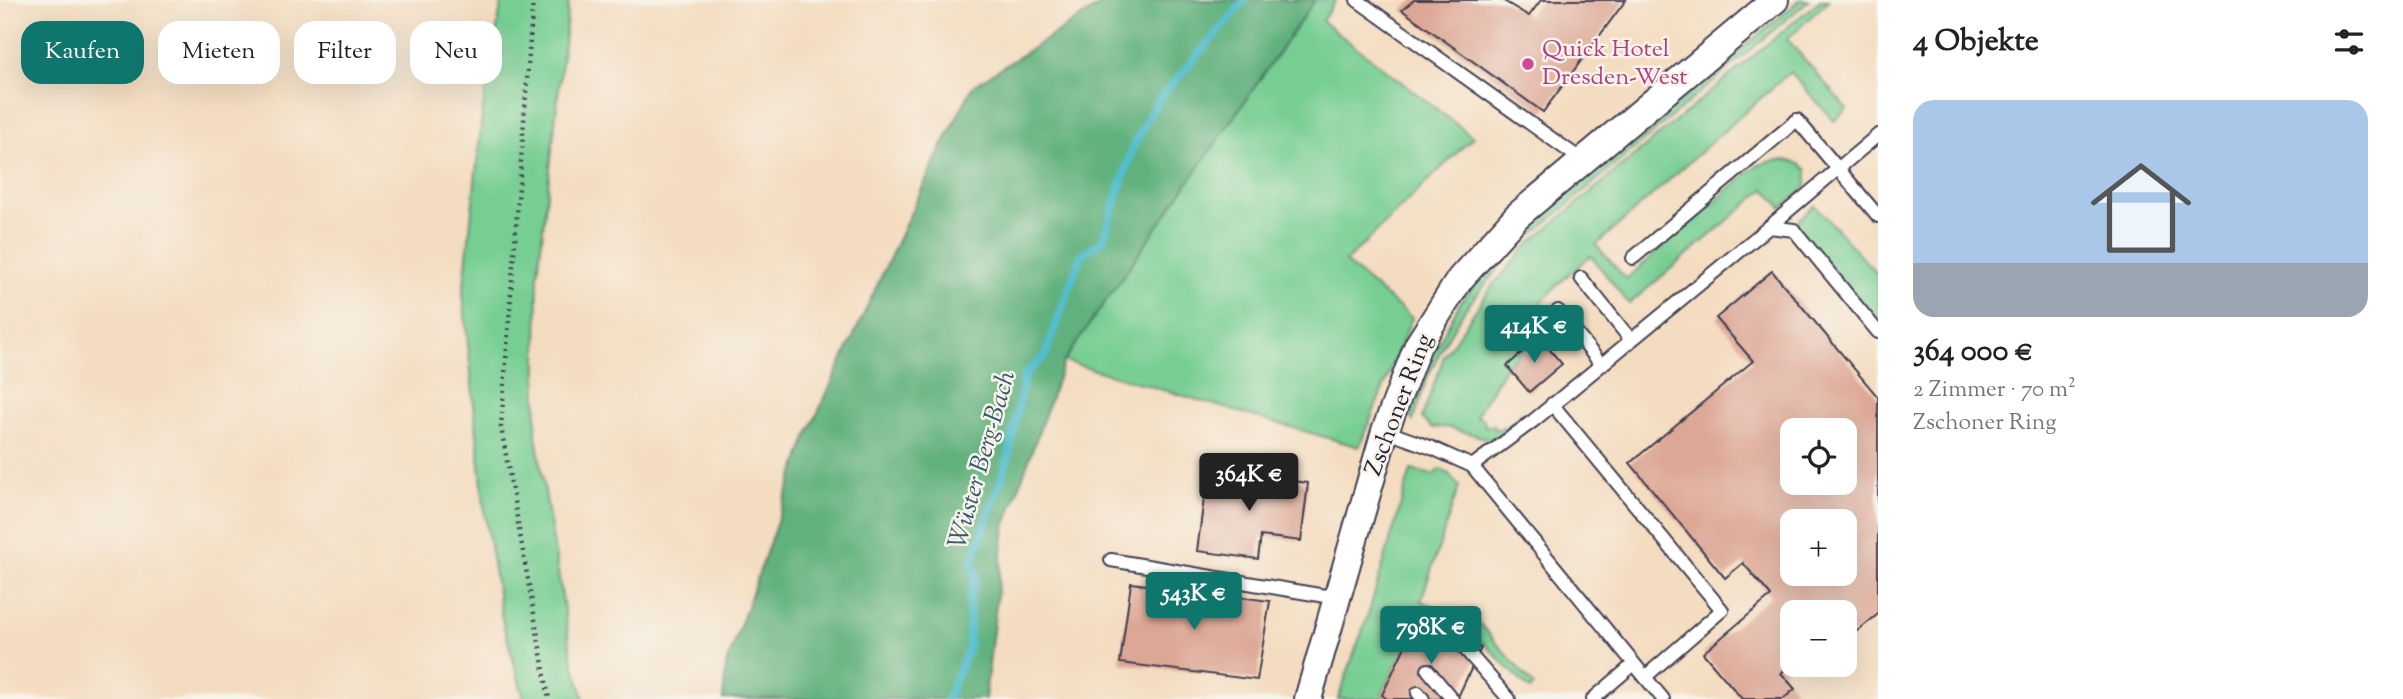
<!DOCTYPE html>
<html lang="de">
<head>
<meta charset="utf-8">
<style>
  body { margin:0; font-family:"Sorts Mill Goudy",serif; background:#f6f6f6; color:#222; height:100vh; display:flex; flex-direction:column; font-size:26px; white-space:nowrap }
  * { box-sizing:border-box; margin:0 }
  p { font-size:23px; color:#767676 }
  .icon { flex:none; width:38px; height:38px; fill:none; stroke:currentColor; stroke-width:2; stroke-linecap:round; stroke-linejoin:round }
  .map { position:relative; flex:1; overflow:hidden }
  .panel { display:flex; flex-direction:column; background:#fff; width:525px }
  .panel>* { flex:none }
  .guide { position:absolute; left:21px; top:21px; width:665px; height:63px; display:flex; gap:14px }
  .buttons { position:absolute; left:1780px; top:418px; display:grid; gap:14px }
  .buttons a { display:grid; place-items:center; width:77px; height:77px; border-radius:14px; background:#fff; box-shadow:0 7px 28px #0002; font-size:35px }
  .price { position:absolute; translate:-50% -60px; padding:0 16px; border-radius:7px; background:#0f766e; color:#fff; font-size:23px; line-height:46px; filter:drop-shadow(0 2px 4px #0008) }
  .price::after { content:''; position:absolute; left:50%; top:42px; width:21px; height:16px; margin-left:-10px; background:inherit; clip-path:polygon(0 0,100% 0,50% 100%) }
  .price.selected { background:#222; color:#fff }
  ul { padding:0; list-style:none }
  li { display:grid; align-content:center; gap:14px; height:371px; padding:0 35px }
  li span { display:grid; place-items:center; height:217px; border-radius:21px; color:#555 }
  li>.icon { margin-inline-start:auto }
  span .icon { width:126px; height:126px; fill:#fffc; stroke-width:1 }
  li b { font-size:30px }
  h2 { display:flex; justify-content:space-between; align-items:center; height:84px; padding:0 35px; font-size:30px }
  .pill { padding:0 24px; border-radius:21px; background:#fff; box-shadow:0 7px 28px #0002; font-size:24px; line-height:63px }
  .pill.selected { background:#0f766e; color:#fff }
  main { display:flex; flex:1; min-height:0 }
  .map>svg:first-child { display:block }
</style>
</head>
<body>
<main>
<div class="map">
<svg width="1878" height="699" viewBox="0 0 1878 699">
  <rect width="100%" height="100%" fill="#f7f3e8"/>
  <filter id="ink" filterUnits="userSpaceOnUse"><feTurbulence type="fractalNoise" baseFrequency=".0143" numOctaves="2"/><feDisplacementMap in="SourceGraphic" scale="14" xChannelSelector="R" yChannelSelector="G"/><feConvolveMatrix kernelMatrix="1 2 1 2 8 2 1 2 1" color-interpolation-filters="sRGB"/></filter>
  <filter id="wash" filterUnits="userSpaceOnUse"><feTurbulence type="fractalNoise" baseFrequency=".00686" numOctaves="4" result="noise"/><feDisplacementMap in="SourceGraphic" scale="28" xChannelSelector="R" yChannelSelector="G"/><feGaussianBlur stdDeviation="1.57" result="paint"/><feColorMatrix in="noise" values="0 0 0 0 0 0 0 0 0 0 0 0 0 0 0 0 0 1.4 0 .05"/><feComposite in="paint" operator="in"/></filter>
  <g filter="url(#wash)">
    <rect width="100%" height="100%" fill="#f4dcc0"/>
    <g fill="#76ce93" stroke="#4c7867" stroke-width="2">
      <path d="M502,0H569L538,273L536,436L572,658L584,699H524L502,619L485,515L463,294L483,107Z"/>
      <path d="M1315,0H1336L1322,21L1473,137L1345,262L1412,318L1359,447L1064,361Z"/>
      <path d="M1800,0H1809L1511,253L1465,309L1444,344L1427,378L1413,421L1407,412L1420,378L1461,301L1512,242Z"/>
      <path d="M1820,0H1829L1787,39L1847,109L1834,121L1790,72L1596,245L1626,279L1753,168C1770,159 1792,155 1807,170L1806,187L1782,208L1765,189L1629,304L1591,256C1566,276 1543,296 1527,324L1539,337L1506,366L1476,416L1483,419L1486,427L1493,425L1495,430L1510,425L1521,414L1526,418L1511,431L1492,440L1447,427L1432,428L1422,418L1444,356L1492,286L1529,244Z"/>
      <path d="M1815,205L1878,275V322L1794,224Z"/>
      <path d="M1440,469L1449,474L1459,486L1421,601L1480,624L1534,686L1530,690L1483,642L1479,647L1417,621L1382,695L1387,699H1338L1369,612L1411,470L1433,475Z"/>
    </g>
    <path fill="#60b17d" stroke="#416a5c" stroke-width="2" d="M1108,0H1315L1064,361L1005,527L985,699H723L726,666L808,434L939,152L973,86Z"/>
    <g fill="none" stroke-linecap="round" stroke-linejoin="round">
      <path stroke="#52becd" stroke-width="8" d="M947,699L969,647L970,594L976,578L973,560L1008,459L1025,374L1045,356L1081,255L1103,240L1134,144L1157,102L1245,0"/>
    </g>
    <g id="blocks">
      <g fill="#dda796" fill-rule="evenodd">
        <path d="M1414,0H1502L1529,16L1541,0H1626L1543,112L1402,10Z"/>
        <path d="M1772,271L1878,397V614L1844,642V612H1792V664L1781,673L1795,689L1783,699H1742L1703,653L1771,596L1743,563L1725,578L1630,463L1753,361L1716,318ZM1792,430H1844V483H1792ZM1792,522H1844V574H1792Z"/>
        <path d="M1539,337L1562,364L1529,392L1507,366Z"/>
        <path d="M1208,469L1308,483L1301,541L1261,536L1258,559L1197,551Z"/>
        <path d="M1131,583L1270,601L1257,680L1120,663Z"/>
        <path d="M1417,621L1481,648L1457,699H1387L1382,695Z"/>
      </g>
    </g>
  </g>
  <g filter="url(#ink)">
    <use href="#blocks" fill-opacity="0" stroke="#423e4f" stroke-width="2"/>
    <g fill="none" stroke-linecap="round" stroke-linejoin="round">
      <defs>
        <g id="service">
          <path d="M1357,0L1583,161"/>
          <path d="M1769,227L1878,135"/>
          <path d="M1633,258L1797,120L1878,216"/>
          <path d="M1581,278L1631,340"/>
          <path d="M1558,311L1601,364"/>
          <path d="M1552,404L1722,610L1645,677"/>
          <path d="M1385,431L1432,448L1472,466L1663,699"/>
          <path d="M1472,466L1533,421L1769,227L1794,230L1878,332"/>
          <path d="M1111,560L1337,598"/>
          <path d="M1459,642L1509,699"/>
          <path d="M1428,670L1452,699"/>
          <path d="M1418,693L1423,699"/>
          <path d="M1593,699L1634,664"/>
        </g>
        <path id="minor" d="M1308,699L1385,431L1418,345L1460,279L1517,216L1775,0"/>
      </defs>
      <use href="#service" stroke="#423e4f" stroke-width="16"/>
      <use href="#minor" stroke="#423e4f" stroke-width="30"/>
      <path stroke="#423e4f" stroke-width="4.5" stroke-dasharray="2 5" stroke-linecap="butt" d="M533,0L501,427L549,699"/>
      <use href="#service" stroke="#fff" stroke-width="12"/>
      <use href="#minor" stroke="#fff" stroke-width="26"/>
    </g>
  </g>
  <circle fill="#d1479c" stroke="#f7f3e8" stroke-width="2.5" cx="1528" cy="64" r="7"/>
  <g text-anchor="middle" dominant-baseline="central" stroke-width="5" stroke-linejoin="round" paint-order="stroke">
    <g font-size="24" fill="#b23c85" stroke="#f7f3e8" text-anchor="start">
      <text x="1542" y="50">Quick Hotel<tspan x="1542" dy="28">Dresden-West</tspan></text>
    </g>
    <g font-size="24" fill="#22223b" stroke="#f7f3e8">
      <text transform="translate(1400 405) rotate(-69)">Zschoner Ring</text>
    </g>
    <g font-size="26" font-style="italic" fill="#33596e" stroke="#f7f3e8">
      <text transform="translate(983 460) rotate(-74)">Wüster Berg-Bach</text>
    </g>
  </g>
</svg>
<div class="buttons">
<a><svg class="icon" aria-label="locate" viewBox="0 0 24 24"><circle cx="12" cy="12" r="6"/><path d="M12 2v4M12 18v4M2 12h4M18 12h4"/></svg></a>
<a>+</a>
<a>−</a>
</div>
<b class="price" style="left:1534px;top:365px">414K €</b>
<b class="price selected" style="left:1249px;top:513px">364K €</b>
<b class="price" style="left:1194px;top:632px">543K €</b>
<b class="price" style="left:1431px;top:666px">798K €</b>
<div class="guide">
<a class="pill selected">Kaufen</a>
<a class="pill">Mieten</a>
<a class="pill">Filter</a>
<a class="pill">Neu</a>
</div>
</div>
<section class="panel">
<h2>4 Objekte<svg class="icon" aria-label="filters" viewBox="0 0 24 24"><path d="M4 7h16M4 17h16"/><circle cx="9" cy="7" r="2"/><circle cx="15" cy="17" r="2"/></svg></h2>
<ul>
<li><span style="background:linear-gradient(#a9c7e8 75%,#9aa5b1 0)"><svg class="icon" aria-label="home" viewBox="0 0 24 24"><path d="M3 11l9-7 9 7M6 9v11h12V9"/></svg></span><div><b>364 000 €</b><p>2 Zimmer · 70 m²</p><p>Zschoner Ring</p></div></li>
</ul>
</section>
</main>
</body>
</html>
